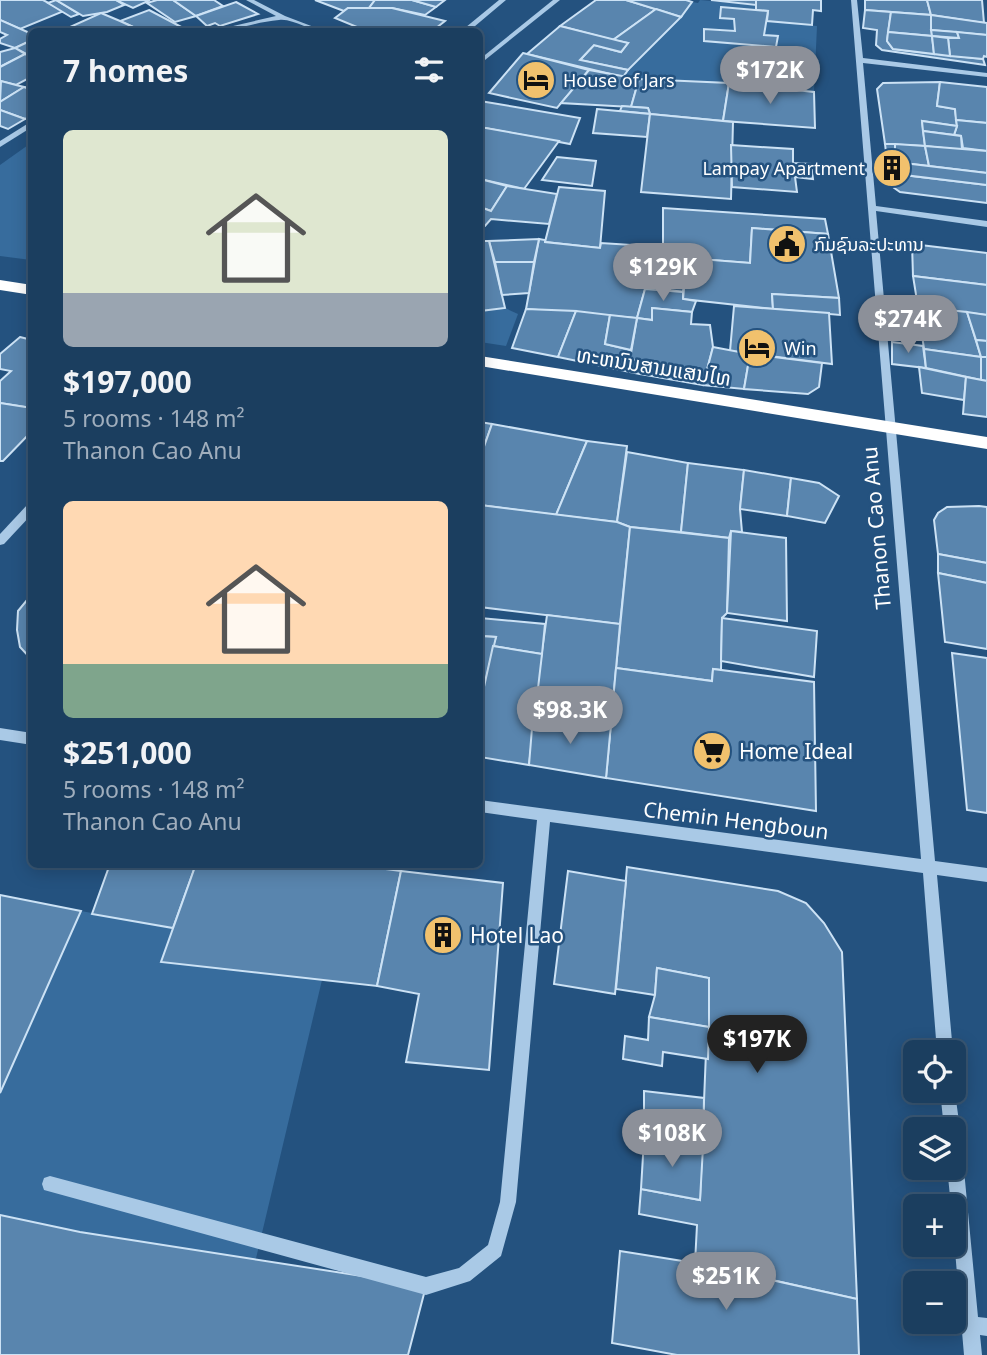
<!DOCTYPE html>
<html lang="en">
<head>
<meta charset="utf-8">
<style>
  body { margin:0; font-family:"Noto Sans","Noto Sans Lao",sans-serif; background:#244565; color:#f1f3f6; height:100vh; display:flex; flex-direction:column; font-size:26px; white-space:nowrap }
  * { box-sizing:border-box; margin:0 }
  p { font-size:23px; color:#a0aebd }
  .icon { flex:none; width:38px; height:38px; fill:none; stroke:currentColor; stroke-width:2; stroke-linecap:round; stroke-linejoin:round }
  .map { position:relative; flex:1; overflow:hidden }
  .side { position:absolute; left:28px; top:28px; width:455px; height:840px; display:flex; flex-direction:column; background:#1b3e5f; border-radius:10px; box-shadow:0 4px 18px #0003,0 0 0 2px #395774 }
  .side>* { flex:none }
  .buttons { position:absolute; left:903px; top:1040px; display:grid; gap:14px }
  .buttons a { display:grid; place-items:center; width:63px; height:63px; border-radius:10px; background:#1b3e5f; box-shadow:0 4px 18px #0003,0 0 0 2px #395774; font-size:35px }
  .price { position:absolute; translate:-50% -60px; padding:0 16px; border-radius:24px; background:#8c9099; color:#fff; font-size:23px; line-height:46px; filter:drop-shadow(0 2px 4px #0008) }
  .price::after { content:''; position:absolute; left:50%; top:42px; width:21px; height:16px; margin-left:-10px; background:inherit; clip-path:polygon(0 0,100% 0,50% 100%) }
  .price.on { background:#222; color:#fff }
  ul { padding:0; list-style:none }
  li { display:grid; align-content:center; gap:14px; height:371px; padding:0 35px }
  li span { display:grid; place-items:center; height:217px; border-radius:10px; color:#555 }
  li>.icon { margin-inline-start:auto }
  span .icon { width:126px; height:126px; fill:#fffc; stroke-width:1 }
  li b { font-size:30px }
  h2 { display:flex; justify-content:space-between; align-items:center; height:84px; padding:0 35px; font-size:30px }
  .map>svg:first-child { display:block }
</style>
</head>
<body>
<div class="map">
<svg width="987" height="1355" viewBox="0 0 987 1355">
  <rect width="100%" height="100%" fill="#24527f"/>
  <g fill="#376c9d">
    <path d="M700,0L756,5V10L721,7L720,18L734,19L735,31L705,29V41L775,47L778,36L764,35L767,21L817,26L814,92L728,83L639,79L624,75L681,17L692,2L698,3Z"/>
    <path d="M31,143V260L0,256V165Z"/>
    <path d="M505,308L518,314L506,346L480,342V311Z"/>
    <path d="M81,911L173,928L161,962L322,980L253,1271L0,1215V1093Z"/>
  </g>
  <g fill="#5985ae" stroke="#cce2f5" stroke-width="2">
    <path d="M0,0H43L64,11L20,29L0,20Z"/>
    <path d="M56,0L79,14L71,17L48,3Z"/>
    <path d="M56,0H116L124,5L107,12L83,16Z"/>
    <path d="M116,0H150L133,8Z"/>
    <path d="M157,0H173L196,16L175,22L147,3Z"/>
    <path d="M173,0H214L223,6L196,16Z"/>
    <path d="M315,0H375L369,8H348L344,11Z"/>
    <path d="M375,0H412L436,7L425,15L392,8H369Z"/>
    <path d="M412,0H445L436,7Z"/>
    <path d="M596,0H626L656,9L613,40L560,26Z"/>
    <path d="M626,0H686L692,2L681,17Z"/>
    <path d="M711,0H756V5Z"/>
    <path d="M756,0H821V11L813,10L812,25L767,21L768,11L756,10Z"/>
    <path d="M865,0H927L931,15L865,10Z"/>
    <path d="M927,0H982L984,23L931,15Z"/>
    <path d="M236,2L258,14L220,26L215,23L207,26L196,16Z"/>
    <path d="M721,7L768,11L764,35L778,36L776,47L704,41V29L735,31L734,19L720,18Z"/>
    <path d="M348,8H392L445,21L431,32H369L335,18Z"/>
    <path d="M656,9L681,17L628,70L580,60L594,45L621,52L628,43L613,40Z"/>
    <path d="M149,10L187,30L144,32L120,21Z"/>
    <path d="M865,10L891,12L887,41L893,49L983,59L985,65L882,50L876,45L877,30L863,28Z"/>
    <path d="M891,12L931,15L932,36L888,32Z"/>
    <path d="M101,13L120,21L144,32H81L70,27Z"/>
    <path d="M931,15L987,23V35L931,30Z"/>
    <path d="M0,20L32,34V40L15,48L0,43V39L7,35L0,32Z"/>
    <path d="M560,26L628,43L621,52L594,45L580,60L628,70L623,77L527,54Z"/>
    <path d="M931,30L957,32L959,38L932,36Z"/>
    <path d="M888,32L932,36L934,54L893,49L887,41Z"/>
    <path d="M957,32L987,35V57L984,56L983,59L950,56L948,38H959Z"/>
    <path d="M932,36L948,38L950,56L934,54Z"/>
    <path d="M32,40V57L15,48Z"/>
    <path d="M15,48L25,54L0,67V52Z"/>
    <path d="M523,53L527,54L589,70L557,108L489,93Z"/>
    <path d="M25,54L32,57V81L27,79L16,85L0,81V67Z"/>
    <path d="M589,70L639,79L631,107L561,103Z"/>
    <path d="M639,79L729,83L723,121L650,114L648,108L631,107Z"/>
    <path d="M1,81L16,85L24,87L0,102Z"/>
    <path d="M940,82L937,106L955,109L957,126L922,121L925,146L885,144L877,89L883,83Z"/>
    <path d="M940,82L987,87V123L956,120L955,109L937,106Z"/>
    <path d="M729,83L814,92L815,128L723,121Z"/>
    <path d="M24,87L32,90V116L25,119L0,110V102Z"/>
    <path d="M480,101L580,118L570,144L480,127Z"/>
    <path d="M622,106L648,108L650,114L620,111Z"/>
    <path d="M597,109L650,114L647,137L593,133Z"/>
    <path d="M0,110L25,119L8,129L0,126Z"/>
    <path d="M650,114L733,122L731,199L641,192Z"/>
    <path d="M956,120L987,123V151L963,148L961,136L954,135L957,126Z"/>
    <path d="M922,121L957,126L954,135L923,131Z"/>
    <path d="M480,127L559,141L524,189L480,179Z"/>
    <path d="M923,131L961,136L962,150L925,146Z"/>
    <path d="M885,144H895L896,174L987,185V203L900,192L890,185Z"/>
    <path d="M895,144L925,146L929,166L895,162Z"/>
    <path d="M731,145L793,149V163L811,164L813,179L795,177L797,192L732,187Z"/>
    <path d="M925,146L987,151V173L929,166Z"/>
    <path d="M557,157L596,161L592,186L542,180Z"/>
    <path d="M895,162L987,173V185L896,174Z"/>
    <path d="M480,179L507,186L491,211L480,207Z"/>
    <path d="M507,186L557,194L549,224L491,219L485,226L480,225V207L491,211Z"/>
    <path d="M559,187L605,191L600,248L545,242Z"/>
    <path d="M663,208L825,219L828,234L752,228L750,263L687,258L683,292L663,289Z"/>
    <path d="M752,228L828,234L839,298L772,294L773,309L683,299L687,258L750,263Z"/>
    <path d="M539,239L545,240V242L600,248L601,243L663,247V289H645L637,318L526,309Z"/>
    <path d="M539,239L534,262H495L489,241Z"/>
    <path d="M480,241H489L505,308L480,311Z"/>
    <path d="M912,244L987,253V285L913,276Z"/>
    <path d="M495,262H534L529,293L502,295Z"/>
    <path d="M913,276L987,285V315L918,307Z"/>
    <path d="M645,289L683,292V299L696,301L692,312L652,308V320L637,318Z"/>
    <path d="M772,294L839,298L840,315L773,309Z"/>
    <path d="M734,306L829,313L832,364L730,351Z"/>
    <path d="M918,307L967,312L981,357L924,349Z"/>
    <path d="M652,308L692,312L691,324L710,325L713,347L703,385L640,374L644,362L630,359L637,318L652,320Z"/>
    <path d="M526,309L576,311L558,357L512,348Z"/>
    <path d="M576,311L610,315L605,344L631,350L630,359L644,362L640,374L558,357Z"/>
    <path d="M967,312L987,315V341L976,340Z"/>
    <path d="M610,315L637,318L631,350L605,344Z"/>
    <path d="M20,337L32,340V408L0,403V381L11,371L0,369V354Z"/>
    <path d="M976,340L987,341V357H981Z"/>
    <path d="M892,342L923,346L926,368L892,364Z"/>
    <path d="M713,347L750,354L744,389L703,385Z"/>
    <path d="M924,349L981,357V380L926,368Z"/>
    <path d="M750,354L822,363L819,387L808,394L744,389Z"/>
    <path d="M981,357H987V381L981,380Z"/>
    <path d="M919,367L966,377L964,400L922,393Z"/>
    <path d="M966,377L987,381V417L963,414Z"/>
    <path d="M0,403L32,408V431L3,461H0Z"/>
    <path d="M480,422L492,424L480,458Z"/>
    <path d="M492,424L587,441L556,515L480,505V458Z"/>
    <path d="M587,441L627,446L617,522L556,515Z"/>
    <path d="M627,452L688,463L681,532L630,527L617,522Z"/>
    <path d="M688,463L744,470L740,509L742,532L731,531L729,538L681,532Z"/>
    <path d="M744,470L791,478L787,516L740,509Z"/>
    <path d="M791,478L819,483L839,496L825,523L787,516Z"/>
    <path d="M480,505L617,522L630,527L620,624L480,607Z"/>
    <path d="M979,506L987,507V563L938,554L934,520L938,513L947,507Z"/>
    <path d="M630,527L729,538L727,613L722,618L721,670L713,669L712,681L616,668Z"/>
    <path d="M731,531L786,538L787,621L727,613Z"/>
    <path d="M938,554L987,563V583L938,573Z"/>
    <path d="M938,573L987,583V649L945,642Z"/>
    <path d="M32,594V660L20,647L17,630L18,611Z"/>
    <path d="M547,615L620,624L611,724L533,716Z"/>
    <path d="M480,618L545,624L542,654L493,646L496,637L480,636Z"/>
    <path d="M722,618L817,631L814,677L721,661Z"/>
    <path d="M480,636L496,637L480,705Z"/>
    <path d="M493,646L542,654L529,765L480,757V705Z"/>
    <path d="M952,653L987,658V813L967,810Z"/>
    <path d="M616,668L712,681L713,669L814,682L816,811L606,778Z"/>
    <path d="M533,716L611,724L606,778L529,765Z"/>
    <path d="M110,864H196L173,928L92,914Z"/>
    <path d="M196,864H347L401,871L377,986L161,962Z"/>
    <path d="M627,867L778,891L806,903L824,923L842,952L857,1299L695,1263L697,1225L639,1214L641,1189L700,1200L709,978L657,968L655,995L616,989Z"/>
    <path d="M401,871L503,883L489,1070L406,1062L419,994L377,986Z"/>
    <path d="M568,871L626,881L615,994L554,984Z"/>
    <path d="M0,895L81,911L0,1093Z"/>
    <path d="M657,968L709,978V1027L649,1017L655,995Z"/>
    <path d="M649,1017L709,1027L708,1059L663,1052L662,1066L623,1059L625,1036L648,1040Z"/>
    <path d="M644,1091L704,1098L703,1147L644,1139Z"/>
    <path d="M644,1139L703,1147L700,1200L641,1189Z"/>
    <path d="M0,1215L80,1232L426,1286L408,1355H0Z"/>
    <path d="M620,1251L695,1263L857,1299L859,1355H677L612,1343Z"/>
  </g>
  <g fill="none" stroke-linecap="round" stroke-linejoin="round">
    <g fill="#a9c9e6" fill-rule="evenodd">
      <path d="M246,0H254L285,16L327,32C310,32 293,18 279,20C254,22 232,32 207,32L276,16Z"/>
      <path d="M499,0H506L468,32H460Z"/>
      <path d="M553,0H560L480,64V59Z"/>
      <path d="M851,0H857L863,58L987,73V77L863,63L876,206L987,221V227L876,211L935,861L987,868V882L937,875L953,1052H937L923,873L550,822L516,1202L501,1256L470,1281L426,1295L44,1190L42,1184L44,1178L50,1176L426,1277L459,1268L488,1245L500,1202L537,820L480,812V800L921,859Z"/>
      <path d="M32,121V127L0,147V141Z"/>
      <path d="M32,503V514L4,544L0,545V534L28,504Z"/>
      <path d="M0,728L32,733V745L0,740Z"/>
      <path d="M954,1085L960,1129L958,1135L954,1136V1129H944L940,1090H954Z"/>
      <path d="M954,1141L960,1143L962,1149L978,1317L987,1318V1336L980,1335L982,1355H964L954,1239V1206H951L947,1167H954Z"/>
    </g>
    <g fill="#fff" fill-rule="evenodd">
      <path d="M0,280L32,285V295L0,290Z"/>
      <path d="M480,356L987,437V449L480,366Z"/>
    </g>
  </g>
  <defs>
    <symbol id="hotel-disc" viewBox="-11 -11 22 22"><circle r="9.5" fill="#f1c16d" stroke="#24527f"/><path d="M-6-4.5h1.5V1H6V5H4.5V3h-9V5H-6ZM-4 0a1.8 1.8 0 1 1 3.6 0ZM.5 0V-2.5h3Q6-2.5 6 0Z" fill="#111"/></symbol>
    <symbol id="building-disc" viewBox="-11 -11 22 22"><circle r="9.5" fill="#f1c16d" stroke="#24527f"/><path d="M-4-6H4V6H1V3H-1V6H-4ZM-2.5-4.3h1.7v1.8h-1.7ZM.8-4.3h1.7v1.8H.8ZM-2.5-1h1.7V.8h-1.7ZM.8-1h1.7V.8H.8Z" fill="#111"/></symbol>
    <symbol id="civic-disc" viewBox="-11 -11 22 22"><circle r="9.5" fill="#f1c16d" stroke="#24527f"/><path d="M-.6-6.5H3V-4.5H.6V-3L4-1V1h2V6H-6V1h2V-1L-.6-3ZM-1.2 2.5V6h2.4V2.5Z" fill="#111"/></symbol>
    <symbol id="supermarket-disc" viewBox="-11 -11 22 22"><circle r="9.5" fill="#f1c16d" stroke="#24527f"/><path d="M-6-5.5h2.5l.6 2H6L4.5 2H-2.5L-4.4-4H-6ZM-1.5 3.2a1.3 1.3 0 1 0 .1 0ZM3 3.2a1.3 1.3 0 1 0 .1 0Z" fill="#111"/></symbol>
  </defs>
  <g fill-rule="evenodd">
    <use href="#hotel-disc" x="514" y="58" width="44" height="44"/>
    <use href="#building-disc" x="870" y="146" width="44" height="44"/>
    <use href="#civic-disc" x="765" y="222" width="44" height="44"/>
    <use href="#hotel-disc" x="735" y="326" width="44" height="44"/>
    <use href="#supermarket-disc" x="690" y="729" width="44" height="44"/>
    <use href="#building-disc" x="421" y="913" width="44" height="44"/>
  </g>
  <g text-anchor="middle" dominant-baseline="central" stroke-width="5" stroke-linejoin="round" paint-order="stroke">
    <g font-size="18" fill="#fff" stroke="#24527f" text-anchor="start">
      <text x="563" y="80">House of Jars</text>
      <text x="865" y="168" text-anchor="end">Lampay Apartment</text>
      <text x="814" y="244">ກົມຊົນລະປະທານ</text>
      <text x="784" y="348">Win</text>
    </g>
    <g font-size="21" fill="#fff" stroke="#24527f">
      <text transform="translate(654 366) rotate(9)">ທະຫນົນສາມແສນໄທ</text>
      <text transform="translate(876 528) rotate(-95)">Thanon Cao Anu</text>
      <text transform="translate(736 820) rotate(7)">Chemin Hengboun</text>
    </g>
    <g font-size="21" fill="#fff" stroke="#24527f" text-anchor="start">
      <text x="739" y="751">Home Ideal</text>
      <text x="470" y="935">Hotel Lao</text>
    </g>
  </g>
</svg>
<div class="buttons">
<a><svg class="icon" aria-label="locate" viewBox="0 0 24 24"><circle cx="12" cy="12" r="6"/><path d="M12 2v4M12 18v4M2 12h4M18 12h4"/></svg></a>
<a><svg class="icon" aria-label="layers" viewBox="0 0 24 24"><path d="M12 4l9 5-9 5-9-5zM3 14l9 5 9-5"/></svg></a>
<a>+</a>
<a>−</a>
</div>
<b class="price" style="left:770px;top:106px">$172K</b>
<b class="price" style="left:663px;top:303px">$129K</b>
<b class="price" style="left:908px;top:355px">$274K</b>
<b class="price" style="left:570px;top:746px">$98.3K</b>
<b class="price on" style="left:757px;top:1075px">$197K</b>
<b class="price" style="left:672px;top:1169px">$108K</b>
<b class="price" style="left:726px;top:1312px">$251K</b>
<section class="side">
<h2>7 homes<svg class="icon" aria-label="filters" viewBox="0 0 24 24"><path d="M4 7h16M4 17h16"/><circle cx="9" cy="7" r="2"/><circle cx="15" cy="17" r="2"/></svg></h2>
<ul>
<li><span style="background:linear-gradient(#dfe7d0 75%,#9aa5b1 0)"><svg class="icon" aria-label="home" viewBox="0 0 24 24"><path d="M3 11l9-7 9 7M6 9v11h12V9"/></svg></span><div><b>$197,000</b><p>5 rooms · 148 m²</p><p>Thanon Cao Anu</p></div></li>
<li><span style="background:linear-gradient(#ffd9b3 75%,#7fa58c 0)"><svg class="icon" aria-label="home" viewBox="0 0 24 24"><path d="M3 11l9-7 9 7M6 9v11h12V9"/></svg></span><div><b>$251,000</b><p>5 rooms · 148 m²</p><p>Thanon Cao Anu</p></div></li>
</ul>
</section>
</div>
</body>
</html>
